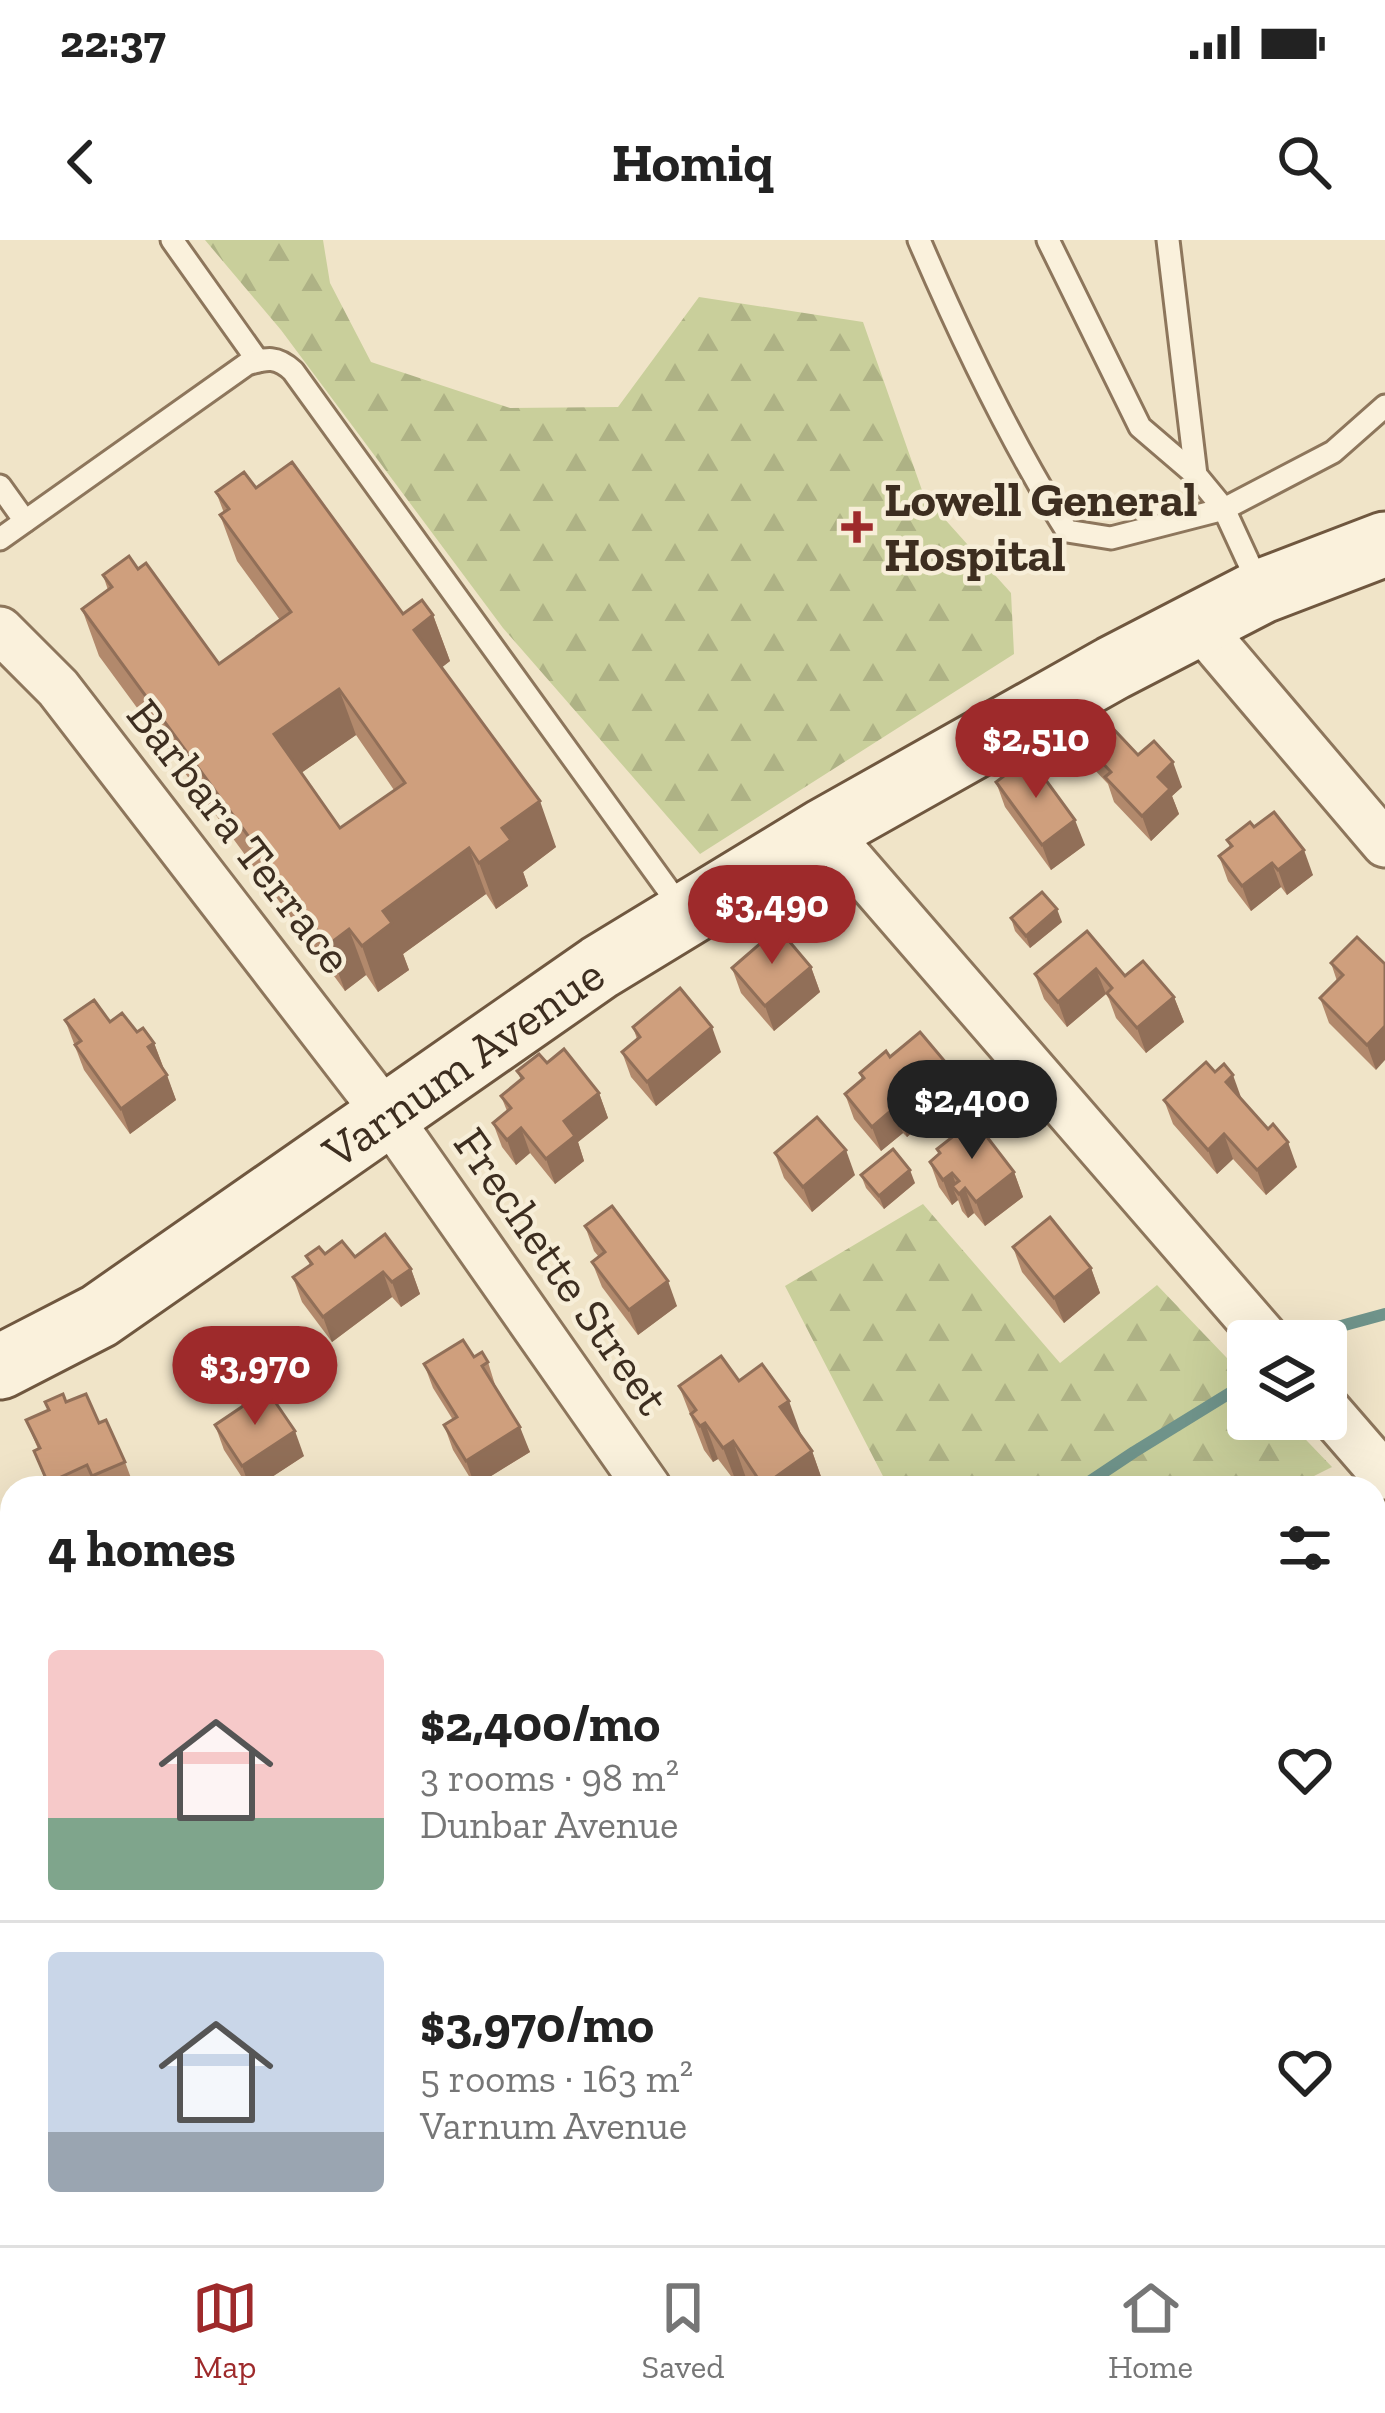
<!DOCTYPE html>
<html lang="en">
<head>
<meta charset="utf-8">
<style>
  body { margin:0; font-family:"Zilla Slab",serif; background:#f2f2f2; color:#222; height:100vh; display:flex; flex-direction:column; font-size:45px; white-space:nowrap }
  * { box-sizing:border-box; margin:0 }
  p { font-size:39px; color:#767676 }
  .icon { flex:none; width:66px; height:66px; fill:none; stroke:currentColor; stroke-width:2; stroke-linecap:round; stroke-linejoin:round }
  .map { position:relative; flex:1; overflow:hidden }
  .drawer { position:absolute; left:0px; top:1236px; width:1386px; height:771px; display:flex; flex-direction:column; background:#fff; border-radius:36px 36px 0 0; box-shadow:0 12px 48px #0002 }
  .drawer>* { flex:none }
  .buttons { position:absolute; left:1227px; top:1080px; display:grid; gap:24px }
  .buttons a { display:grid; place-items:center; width:120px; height:120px; border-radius:12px; background:#fff; box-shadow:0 12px 48px #0002; font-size:60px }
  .price { position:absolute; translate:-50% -102px; padding:0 27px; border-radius:42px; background:#9e2a2b; color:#fff; font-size:39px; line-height:78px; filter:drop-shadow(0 3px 6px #0008) }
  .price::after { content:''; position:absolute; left:50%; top:72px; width:36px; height:27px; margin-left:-18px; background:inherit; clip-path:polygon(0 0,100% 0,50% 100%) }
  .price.active { background:#222; color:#fff }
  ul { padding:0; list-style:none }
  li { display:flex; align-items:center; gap:36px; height:300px; padding:0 48px }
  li+li { border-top:3px solid #e0e0e0 }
  li span { display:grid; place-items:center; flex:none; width:336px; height:240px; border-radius:12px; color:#555 }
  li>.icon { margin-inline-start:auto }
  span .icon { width:144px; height:144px; fill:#fffc; stroke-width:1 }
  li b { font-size:51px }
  h2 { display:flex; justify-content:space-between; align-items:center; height:144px; padding:0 48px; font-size:51px }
  .status { display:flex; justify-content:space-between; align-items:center; height:84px; padding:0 60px; background:#fff; direction:ltr }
  .status svg { height:33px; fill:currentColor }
  header { display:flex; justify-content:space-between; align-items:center; height:156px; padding:0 48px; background:#fff; font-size:54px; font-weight:800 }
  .tab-bar { display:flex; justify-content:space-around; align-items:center; height:168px; border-top:3px solid #e0e0e0; background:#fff; font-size:33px; color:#767676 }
  .tab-bar a { display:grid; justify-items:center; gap:6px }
  .tab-bar .active { color:#9e2a2b }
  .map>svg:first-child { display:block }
</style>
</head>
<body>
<div class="status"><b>22:37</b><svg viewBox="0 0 49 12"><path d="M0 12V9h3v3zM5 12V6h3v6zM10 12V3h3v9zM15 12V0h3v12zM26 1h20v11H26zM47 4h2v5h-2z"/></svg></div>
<header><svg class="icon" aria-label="back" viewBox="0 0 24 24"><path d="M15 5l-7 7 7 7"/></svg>Homiq<svg class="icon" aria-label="search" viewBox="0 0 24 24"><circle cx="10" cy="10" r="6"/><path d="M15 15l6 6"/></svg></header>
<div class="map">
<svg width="1385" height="2005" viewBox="0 0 1385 2005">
  <defs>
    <pattern id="forest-firs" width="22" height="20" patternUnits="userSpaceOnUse" patternTransform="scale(3)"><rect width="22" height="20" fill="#c9cf9b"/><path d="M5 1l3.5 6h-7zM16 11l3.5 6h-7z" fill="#aeb285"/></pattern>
  </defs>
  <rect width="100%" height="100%" fill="#f0e4c8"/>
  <g fill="url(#forest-firs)">
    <path d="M205,0H323L330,43L371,122L510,168L618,167L699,57L863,82L924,256L1011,353L1014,414L700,614L503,388L281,90Z"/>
    <path d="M923,964L1060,1123L1157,1045L1248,1140V1179H1286L1332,1227L1290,1248H882L886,1242L785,1046Z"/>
    <path d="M12,1981V1995H591L593,2005H0V1990Z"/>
  </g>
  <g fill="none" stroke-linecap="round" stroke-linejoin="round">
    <g stroke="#6f938a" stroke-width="12">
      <path d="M1330,1089L1385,1074"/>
      <path d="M1080,1248L1134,1212L1238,1148"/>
      <path d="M147,2005L163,1995"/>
    </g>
    <defs>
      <g id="service">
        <path d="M172,0L258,121"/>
        <path d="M919,0C962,100 1009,199 1067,291L1111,298L1224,269L1333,212L1385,166"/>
        <path d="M1048,0L1140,187L1196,235"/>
        <path d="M1168,0L1196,235L1224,269L1259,345"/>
        <path d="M0,246L25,281"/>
        <path d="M0,299L247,124C267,118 277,116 293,131L682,669"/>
      </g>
      <g id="minor">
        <path d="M1198,384L1385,604"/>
        <path d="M0,390L58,448L387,875L648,1248"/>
        <path d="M825,590L1268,1101"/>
        <path d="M1326,1168L1385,1236"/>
        <path d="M1374,1893L1385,1908"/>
        <path d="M949,1995L951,2005"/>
        <path d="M819,2005L821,1995"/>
      </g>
      <g id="secondary">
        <path id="s1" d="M0,1127L99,1076L600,727L825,590L1113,428L1198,384L1262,351L1385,304"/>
      </g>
    </defs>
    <use href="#service" stroke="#8d765c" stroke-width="27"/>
    <use href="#minor" stroke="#8d765c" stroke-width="51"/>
    <use href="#secondary" stroke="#6f573f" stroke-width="69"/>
    <use href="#service" stroke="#faf1dc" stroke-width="21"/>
    <use href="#minor" stroke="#faf1dc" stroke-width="45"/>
    <use href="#secondary" stroke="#faf1dc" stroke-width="63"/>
  </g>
  <g fill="#b2896c" fill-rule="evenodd">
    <path d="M256,248L403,374L433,375L450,421L442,427L556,607L523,632L528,646L496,669L486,654L403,714L409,730L378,752L366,735L345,751L99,416L82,369L108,350L103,335L219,424L280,380L237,321L220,275L224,273L216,252ZM356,495L394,550L340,588L301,533Z"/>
    <path d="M1082,501L1138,515L1182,547L1172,556L1179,574L1151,601L1114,562L1108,544L1091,526Z"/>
    <path d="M996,542L1085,605L1051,630L1005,567Z"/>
    <path d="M1254,587L1313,635L1287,655L1281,647L1251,671L1228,641L1219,616L1230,607L1227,600Z"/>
    <path d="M1011,678L1062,682L1030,708L1015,691Z"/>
    <path d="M1087,691L1125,736L1174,757L1184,782L1146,813L1116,778L1109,759L1106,754L1067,787L1044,759L1035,734Z"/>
    <path d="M1357,697L1376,830L1329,783L1320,758L1337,741L1331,723Z"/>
    <path d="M811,727L820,752L774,791L741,753L732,728Z"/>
    <path d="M65,780L110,782L137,792L154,803L176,860L130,894L84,830Z"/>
    <path d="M633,787L721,812L656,866L631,837L622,812L637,799Z"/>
    <path d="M890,817L947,824L956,849L923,876L925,882L907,897L903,893L881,911L854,879L845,854L862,840L860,833Z"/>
    <path d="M547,823L599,853L608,878L578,902L584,921L555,944L530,913L516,925L502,907L493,883L507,871L501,856L521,840L517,831Z"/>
    <path d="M1164,860H1242L1297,927L1266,955L1233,919L1217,934L1173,884Z"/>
    <path d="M937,909L1014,932L1023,957L985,986L974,973L968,978L962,971L958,960L952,965L939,947L930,922L939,914Z"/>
    <path d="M775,913L855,935L812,972L784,938Z"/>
    <path d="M861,935L915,943L884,969L866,948Z"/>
    <path d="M585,986L677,1066L638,1095L602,1047L592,1022L599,1017L594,1011Z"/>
    <path d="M1013,1007L1091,1028L1100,1053L1064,1083L1022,1032Z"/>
    <path d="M325,1014L355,1017L411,1029L420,1054L401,1067L392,1057L332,1102L302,1062L293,1037L310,1025L306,1016Z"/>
    <path d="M474,1117L488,1122L496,1148L530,1212L475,1246L453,1210L444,1185L453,1180L433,1148L424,1124Z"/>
    <path d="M739,1141L802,1197L812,1211L825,1248H753L746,1238L737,1244L718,1219L713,1222L704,1210L679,1146Z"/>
    <path d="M66,1162L99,1183L125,1222L134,1246L48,1248L34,1211L38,1209L26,1180Z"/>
    <path d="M215,1185L304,1216L255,1248H249L224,1210Z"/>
    <path d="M1385,1349V1466L1384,1467L1374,1456V1352L1378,1356Z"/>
    <path d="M1385,1716V1774L1374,1760V1724Z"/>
  </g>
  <g fill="#916f58">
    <path d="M433,375L450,421L431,436L414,390Z"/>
    <path d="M339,449L356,495L291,540L274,494Z"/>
    <path d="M1173,522L1182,547L1172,556L1179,574L1151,601L1142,576L1158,537Z"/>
    <path d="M540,561L556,607L523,632L528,646L496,669L479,623L502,588Z"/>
    <path d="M1075,580L1085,605L1051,630L1042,605Z"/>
    <path d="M469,608L486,654L403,714L409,730L378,752L362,706L383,671Z"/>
    <path d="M1304,610L1313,635L1287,655L1278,630Z"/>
    <path d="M1272,623L1281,647L1251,671L1242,646Z"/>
    <path d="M1057,669L1062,682L1030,708L1026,696Z"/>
    <path d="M349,689L366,735L345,751L328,705Z"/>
    <path d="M811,727L820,752L774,791L765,766Z"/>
    <path d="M1096,729L1106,754L1067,787L1058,762Z"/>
    <path d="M1174,757L1184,782L1146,813L1137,788Z"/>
    <path d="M1385,786V820L1376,830L1367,805Z"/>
    <path d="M712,787L721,812L656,866L647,842Z"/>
    <path d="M154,803L163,827L148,807Z"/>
    <path d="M947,824L956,849L923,876L925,882L907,897L898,872L913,853Z"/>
    <path d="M167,835L176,860L130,894L121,869Z"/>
    <path d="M1233,835L1242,860L1226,842Z"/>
    <path d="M599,853L608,878L578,902L584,921L555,944L546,919L564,881Z"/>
    <path d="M894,868L903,893L881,911L872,887Z"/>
    <path d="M521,888L530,913L516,925L507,900Z"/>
    <path d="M1224,894L1233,919L1217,934L1208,910Z"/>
    <path d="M1288,902L1297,927L1266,955L1257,930Z"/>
    <path d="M846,910L855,935L812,972L803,947Z"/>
    <path d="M910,930L915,943L884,969L879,956Z"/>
    <path d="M1014,932L1023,957L985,986L976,962Z"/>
    <path d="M952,933L959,953L965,948L974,973L968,978L959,954L952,946L958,960L952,965L943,940Z"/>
    <path d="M1091,1028L1100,1053L1064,1083L1054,1058Z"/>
    <path d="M411,1029L420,1054L401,1067L392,1042Z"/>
    <path d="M383,1032L392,1057L332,1102L323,1077Z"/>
    <path d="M668,1041L677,1066L638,1095L629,1070Z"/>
    <path d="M789,1161L802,1197L780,1167Z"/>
    <path d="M705,1183L718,1219L713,1222L700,1186Z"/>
    <path d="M520,1187L530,1212L475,1246L466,1221Z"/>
    <path d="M295,1191L304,1216L255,1248H250L242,1226Z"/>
    <path d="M733,1201L746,1238L737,1244L723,1208Z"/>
    <path d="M812,1211L825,1248H764L763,1246Z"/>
    <path d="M12,1357V1388L7,1392L0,1373V1365Z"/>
    <path d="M1385,1432V1466L1384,1467L1375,1442Z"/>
    <path d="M1379,1618L1385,1635V1645L1374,1653V1622Z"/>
    <path d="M1271,1995H1289L1276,2005Z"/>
  </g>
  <g fill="#cf9f7d" stroke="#916f58" stroke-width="3" fill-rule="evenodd">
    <path d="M292,222L403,374L422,360L433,375L414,390L540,561L502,588L511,600L479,623L469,608L383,671L392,683L362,706L349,689L328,705L82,369L112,347L103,335L129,316L138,329L146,323L219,424L291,372L220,275L229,269L216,252L244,232L256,248ZM339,449L405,543L340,588L274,494Z"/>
    <path d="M1105,480L1138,515L1154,501L1173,522L1158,537L1170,549L1142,576L1105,537L1111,532L1082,501Z"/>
    <path d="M1029,517L1075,580L1042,605L996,542Z"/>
    <path d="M1274,572L1304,610L1278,630L1272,623L1242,646L1219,616L1232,606L1227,600L1250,582L1254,587Z"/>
    <path d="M1042,652L1057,669L1026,696L1011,678Z"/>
    <path d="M778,688L811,727L765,766L732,728Z"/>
    <path d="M1087,691L1125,736L1143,721L1174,757L1137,788L1107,753L1112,748L1096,729L1058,762L1035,734Z"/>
    <path d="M1357,697L1385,724V786L1367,805L1320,758L1343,735L1331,723Z"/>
    <path d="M680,748L712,787L647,842L622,812L640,797L633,787Z"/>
    <path d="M94,760L110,782L122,773L137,792L143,788L154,803L148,807L167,835L121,869L75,805L81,801L65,780Z"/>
    <path d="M920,792L947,824L913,853L916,857L898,872L894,868L872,887L845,854L864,838L860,833L886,811L890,817Z"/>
    <path d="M564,809L599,853L564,881L575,896L546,919L521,888L507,900L493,883L511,868L501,856L523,838L517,831L539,814L547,823Z"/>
    <path d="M1206,822L1215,832L1224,824L1233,835L1226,842L1268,889L1273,884L1288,902L1257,930L1224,894L1208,910L1164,860Z"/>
    <path d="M817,877L846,910L803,947L775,913Z"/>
    <path d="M974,880L1014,932L976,962L965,948L959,954L952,946L959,941L952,933L943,940L930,922L940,913L937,909Z"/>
    <path d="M893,909L910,930L879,956L861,935Z"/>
    <path d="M612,966L668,1041L629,1070L592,1022L605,1012L585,986Z"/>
    <path d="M1050,977L1091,1028L1054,1058L1013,1007Z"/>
    <path d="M385,994L411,1029L392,1042L383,1032L323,1077L293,1037L312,1024L306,1016L319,1007L325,1014L342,1001L355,1017Z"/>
    <path d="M463,1100L474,1117L482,1112L488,1122L482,1126L520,1187L466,1221L444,1185L457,1177L424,1124Z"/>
    <path d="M721,1116L739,1141L762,1124L789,1161L780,1167L812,1211L763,1246L733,1201L723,1208L705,1183L700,1186L691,1174L696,1170L679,1146Z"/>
    <path d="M267,1150L295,1191L242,1226L215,1185Z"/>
    <path d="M63,1154L66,1162L86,1154L99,1183L106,1180L125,1222L92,1236L87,1225L48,1243L34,1211L40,1208L26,1180L49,1170L45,1162Z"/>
    <path d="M12,1274V1357L0,1365V1283Z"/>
    <path d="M1385,1349V1432L1375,1442L1374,1411L1377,1408L1374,1406V1352L1378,1356Z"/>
    <path d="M1385,1716V1761L1374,1747V1724Z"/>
    <path d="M1050,1995H1109L1113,2005H1061L1060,2003L1054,2005Z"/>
  </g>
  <path fill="#9e2a2b" stroke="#f7eed8" stroke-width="4.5" d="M851 269h12v12h12v12h-12v12h-12v-12h-12v-12h12z"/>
  <g text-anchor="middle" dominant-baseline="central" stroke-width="9" stroke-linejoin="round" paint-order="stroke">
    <g font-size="48" font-weight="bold" fill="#3d2e20" stroke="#f7eed8" text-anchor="start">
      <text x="884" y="259">Lowell General<tspan x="884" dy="55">Hospital</tspan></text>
    </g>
    <g font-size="48" fill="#3d2e20" stroke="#f7eed8">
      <text transform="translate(240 596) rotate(52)">Barbara Terrace</text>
      <text stroke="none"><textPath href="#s1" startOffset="555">Varnum Avenue</textPath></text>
      <text transform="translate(562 1031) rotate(55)">Frechette Street</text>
    </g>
  </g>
</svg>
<div class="buttons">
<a><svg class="icon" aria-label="layers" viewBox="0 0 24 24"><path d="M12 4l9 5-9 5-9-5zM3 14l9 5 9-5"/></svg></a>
</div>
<b class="price" style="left:1036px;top:561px">$2,510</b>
<b class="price" style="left:772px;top:727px">$3,490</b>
<b class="price active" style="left:972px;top:922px">$2,400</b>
<b class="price" style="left:255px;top:1188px">$3,970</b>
<section class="drawer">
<h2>4 homes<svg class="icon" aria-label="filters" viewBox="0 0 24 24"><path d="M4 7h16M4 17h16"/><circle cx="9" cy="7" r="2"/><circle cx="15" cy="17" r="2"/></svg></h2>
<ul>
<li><span style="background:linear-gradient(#f6c9c9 70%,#7fa58c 0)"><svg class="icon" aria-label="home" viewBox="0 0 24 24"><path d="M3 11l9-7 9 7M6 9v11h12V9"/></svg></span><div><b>$2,400/mo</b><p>3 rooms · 98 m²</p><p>Dunbar Avenue</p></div><svg class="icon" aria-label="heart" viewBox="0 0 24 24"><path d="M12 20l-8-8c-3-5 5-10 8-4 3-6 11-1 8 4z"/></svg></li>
<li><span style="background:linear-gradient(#c9d6e8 75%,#9aa5b1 0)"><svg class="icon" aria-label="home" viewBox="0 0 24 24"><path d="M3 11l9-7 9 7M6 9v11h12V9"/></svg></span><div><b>$3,970/mo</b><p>5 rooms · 163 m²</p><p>Varnum Avenue</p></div><svg class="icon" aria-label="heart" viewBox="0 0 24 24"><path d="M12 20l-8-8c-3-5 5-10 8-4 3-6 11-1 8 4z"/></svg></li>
</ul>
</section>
</div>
<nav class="tab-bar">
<a class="active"><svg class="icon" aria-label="map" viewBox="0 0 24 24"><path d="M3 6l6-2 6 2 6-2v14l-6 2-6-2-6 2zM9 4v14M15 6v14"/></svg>Map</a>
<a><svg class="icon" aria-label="saved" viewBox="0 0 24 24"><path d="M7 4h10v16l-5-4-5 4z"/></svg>Saved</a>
<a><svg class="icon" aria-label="home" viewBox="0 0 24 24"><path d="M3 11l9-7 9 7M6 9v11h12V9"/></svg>Home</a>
</nav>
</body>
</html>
